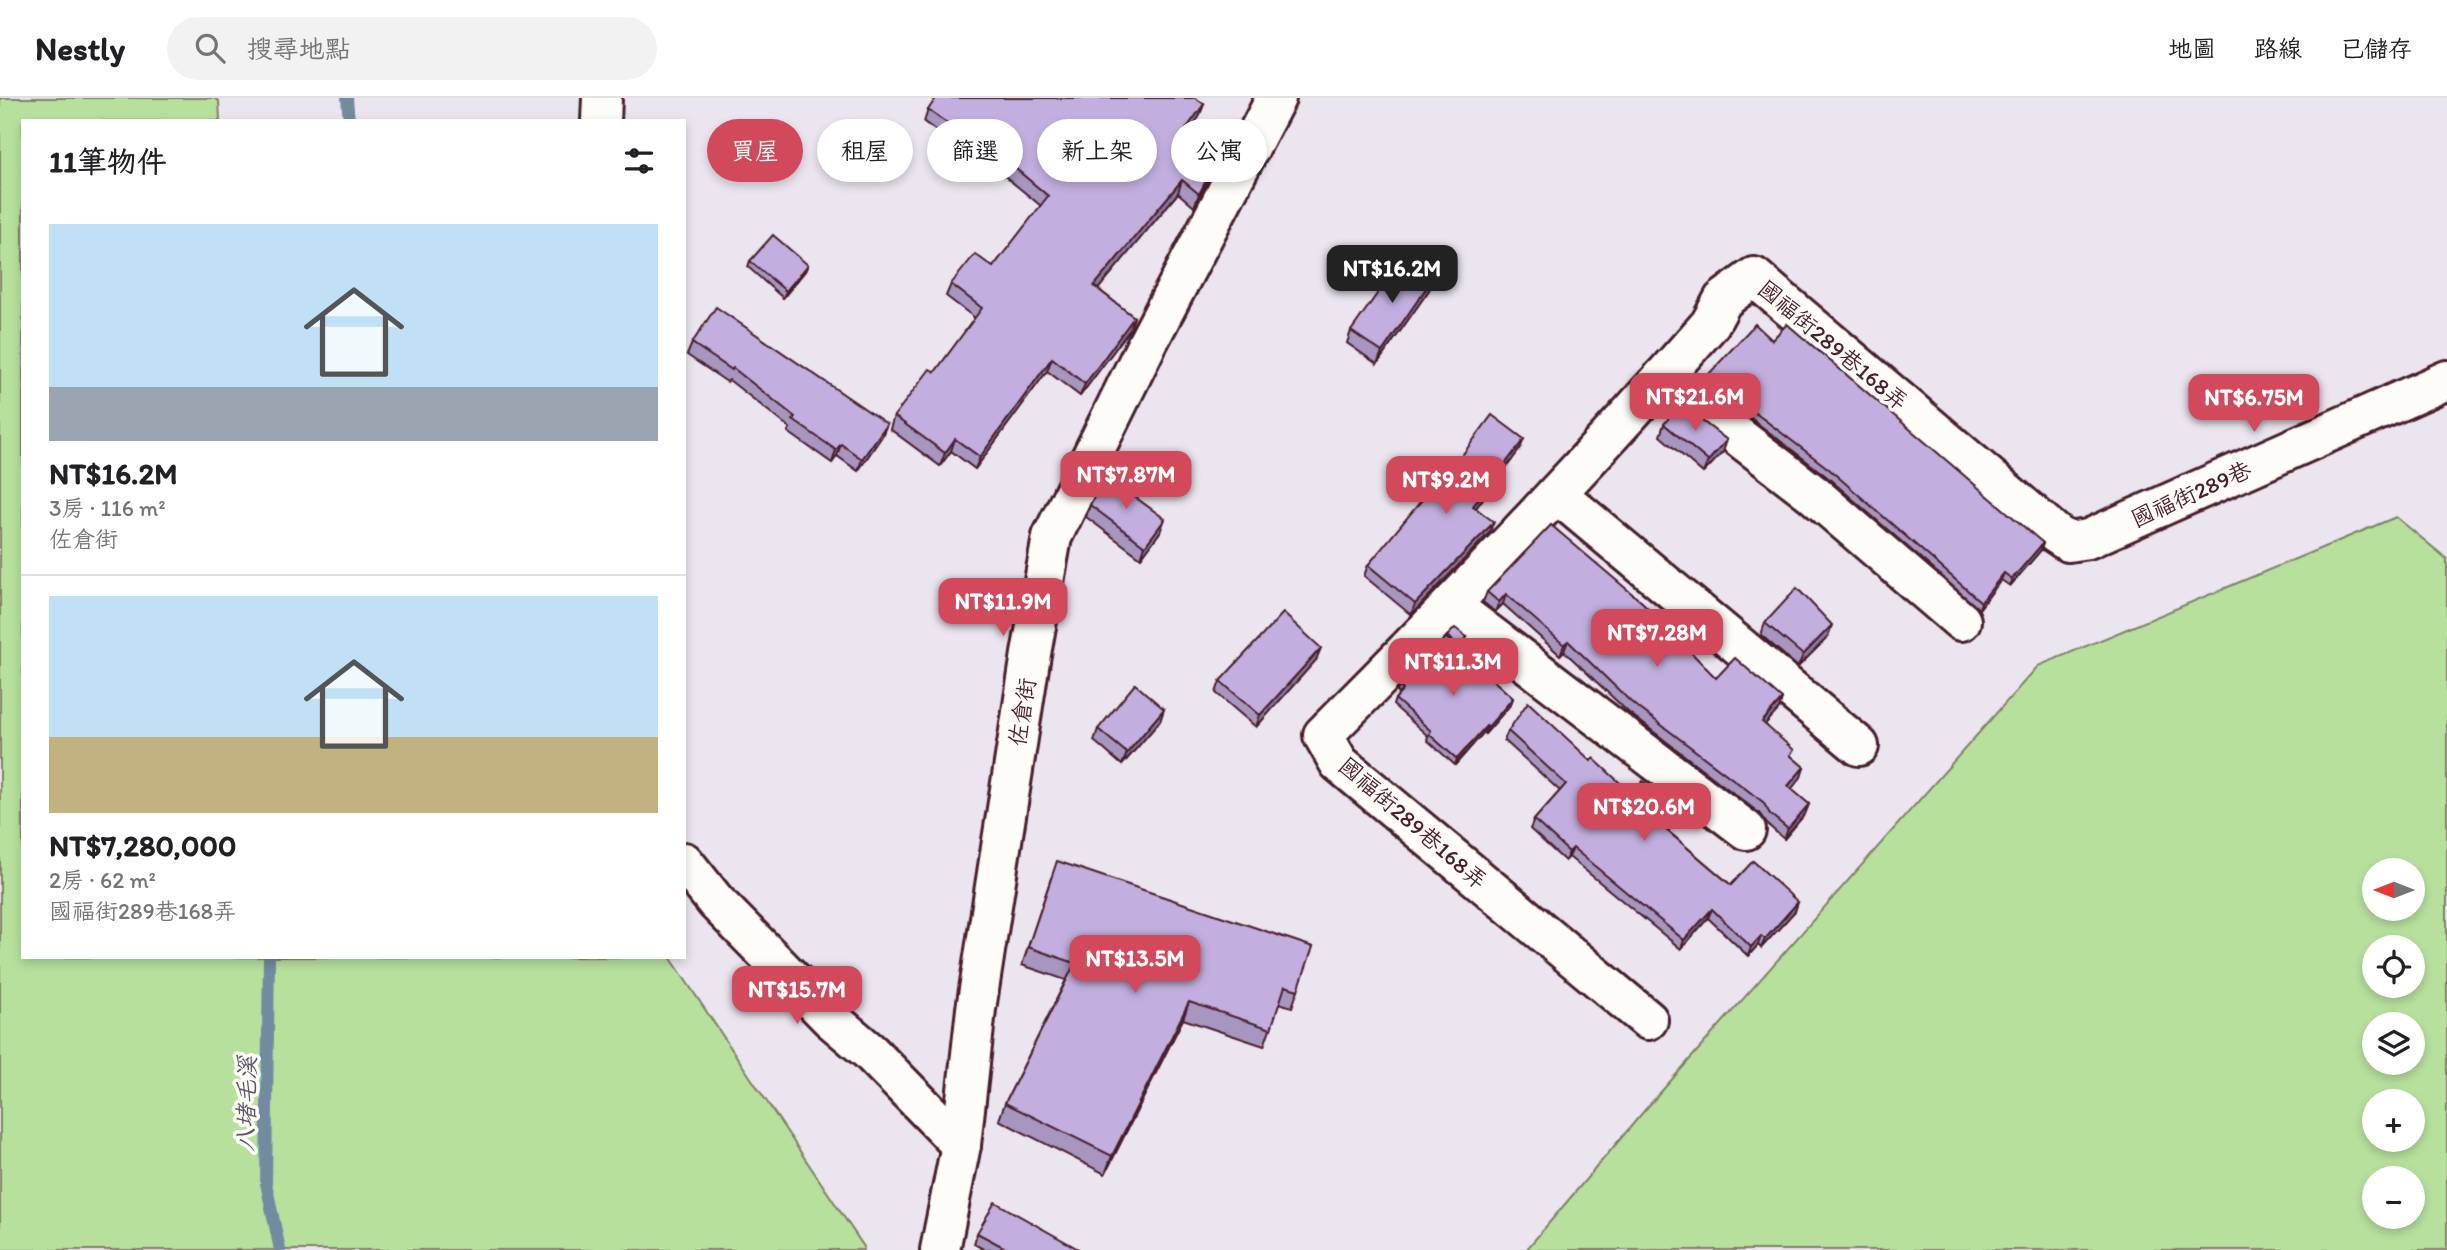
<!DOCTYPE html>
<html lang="zh-TW">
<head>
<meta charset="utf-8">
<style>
  body { margin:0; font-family:Itim,"LXGW WenKai TC",sans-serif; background:#f2f2f2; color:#202124; height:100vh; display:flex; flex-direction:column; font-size:26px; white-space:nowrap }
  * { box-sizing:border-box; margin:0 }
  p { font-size:23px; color:#757577 }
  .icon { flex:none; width:38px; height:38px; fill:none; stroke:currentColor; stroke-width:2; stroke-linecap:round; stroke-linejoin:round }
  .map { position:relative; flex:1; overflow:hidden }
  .sheet { position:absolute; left:21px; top:21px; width:665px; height:840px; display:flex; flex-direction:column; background:#fff; border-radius:0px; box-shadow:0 4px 10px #0003 }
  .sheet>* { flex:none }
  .banner { position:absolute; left:707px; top:21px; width:665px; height:63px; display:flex; gap:14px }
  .needle { width:46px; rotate:270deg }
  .buttons { position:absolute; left:2362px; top:760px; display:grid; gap:14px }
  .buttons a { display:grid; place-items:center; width:63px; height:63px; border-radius:50%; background:#fff; box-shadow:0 4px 10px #0003; font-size:35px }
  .price { position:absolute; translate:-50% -60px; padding:0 16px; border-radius:14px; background:#d1495b; color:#fff; font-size:23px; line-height:46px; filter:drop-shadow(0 2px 4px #0008) }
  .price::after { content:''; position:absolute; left:50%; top:42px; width:21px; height:16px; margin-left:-10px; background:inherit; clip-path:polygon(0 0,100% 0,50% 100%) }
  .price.active { background:#222; color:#fff }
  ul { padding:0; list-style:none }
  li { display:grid; align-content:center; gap:14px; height:371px; padding:0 28px }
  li+li { border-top:2px solid #e0e0e0 }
  li span { display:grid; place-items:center; height:217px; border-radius:0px; color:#555 }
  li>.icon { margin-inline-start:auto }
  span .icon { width:126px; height:126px; fill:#fffc; stroke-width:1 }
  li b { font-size:30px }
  h2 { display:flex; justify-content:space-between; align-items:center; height:84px; padding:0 28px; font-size:30px }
  .tag { padding:0 24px; border-radius:32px; background:#fff; box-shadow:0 4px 10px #0003; font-size:24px; line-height:63px }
  .tag.active { background:#d1495b; color:#fff }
  header { display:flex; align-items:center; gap:42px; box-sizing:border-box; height:98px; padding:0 35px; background:#fff; border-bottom:2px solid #e0e0e0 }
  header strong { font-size:33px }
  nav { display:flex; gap:38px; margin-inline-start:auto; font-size:24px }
  .search { width:490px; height:63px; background:#f2f2f2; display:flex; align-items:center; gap:18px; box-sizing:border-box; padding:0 24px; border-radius:38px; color:#757577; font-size:26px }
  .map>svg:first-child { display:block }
</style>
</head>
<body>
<header>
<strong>Nestly</strong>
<div class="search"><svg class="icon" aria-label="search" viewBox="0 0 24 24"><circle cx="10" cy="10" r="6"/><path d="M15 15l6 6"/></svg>搜尋地點</div>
<nav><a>地圖</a><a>路線</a><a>已儲存</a></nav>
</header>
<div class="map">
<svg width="2447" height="1152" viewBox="0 0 2447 1152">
  <rect width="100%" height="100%" fill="#ebe5f0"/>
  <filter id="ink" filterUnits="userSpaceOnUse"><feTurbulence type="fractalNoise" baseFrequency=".0143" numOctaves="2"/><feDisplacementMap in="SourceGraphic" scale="14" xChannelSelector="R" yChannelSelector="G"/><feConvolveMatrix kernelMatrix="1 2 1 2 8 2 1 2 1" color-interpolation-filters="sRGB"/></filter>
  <g filter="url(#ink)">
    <g fill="#b7e09d" stroke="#808064" stroke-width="2" fill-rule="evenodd">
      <path d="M0,0H214L219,3L220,23H23V859H670L864,1149L863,1152H0Z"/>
      <path d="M2396,419L2447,461V1152H1526L1644,1013L2038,568ZM2375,772H2413V810H2375ZM2375,849H2413V887H2375ZM2375,926H2413V964H2375ZM2375,1003H2413V1041H2375ZM2375,1080H2413V1118H2375Z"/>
    </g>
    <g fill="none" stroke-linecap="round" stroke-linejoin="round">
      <g stroke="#728ba1" stroke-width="12">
        <path d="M347,0L349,23"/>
        <path d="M269,859L266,1085L280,1152"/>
      </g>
      <defs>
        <g id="street">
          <path d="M601,23L602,0"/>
          <path d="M1662,280L1812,395L1961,523"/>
          <path d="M1557,396L1859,648"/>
          <path d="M1452,508L1746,732"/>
          <path d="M684,764L716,804L831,921L870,954L961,1047"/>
          <path d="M1648,922L1339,665L1323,637C1456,504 1585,368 1710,226L1723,202L1754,179L2056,436L2068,444L2088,441L2447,282"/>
          <path d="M940,1152L961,1047L976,911L1031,556L1052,439L1148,244L1276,0"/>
        </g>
      </defs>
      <use href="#street" stroke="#4a1f2b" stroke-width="44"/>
      <use href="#street" stroke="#fdfcf7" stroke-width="38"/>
    </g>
    <g fill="#a796c0" stroke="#4a1f2b" stroke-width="2">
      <path d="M1204,6L1199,19L1189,33L1214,70L1194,109L1178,95L1098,191L1134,219L1130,231L1080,298L1047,273L975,371L951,353L940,368L890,331L894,318L935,274L975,220L946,198L951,186L993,169L1041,108L984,61L981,65L924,24L928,12Z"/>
      <path d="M750,163L805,173L783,200L748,169Z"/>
      <path d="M1433,180L1429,192L1377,266L1347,245L1351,233Z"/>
      <path d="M1772,242L2043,445L2041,452L2010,488L2001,482L1979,511L1826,378L1705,285L1707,278Z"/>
      <path d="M692,245L882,338L858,373L837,358L832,365L788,334L790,330L729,282L727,284L687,257Z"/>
      <path d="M1664,326L1723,354L1703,375L1660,338Z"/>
      <path d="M1520,351L1476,410L1490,434L1411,517L1364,478L1368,467L1443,383Z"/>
      <path d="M1090,407L1160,434L1141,460L1086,419Z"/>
      <path d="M1551,427L1716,580L1782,601L1779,611L1765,626L1792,659L1804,669L1801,679L1791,691L1809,706L1805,716L1784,741L1767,726L1759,715L1628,614L1564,553L1560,557L1503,506L1495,514L1483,504L1487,494Z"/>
      <path d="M1765,525L1828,539L1798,569L1761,537Z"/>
      <path d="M1447,538L1467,539L1464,545L1458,551L1513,600L1511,606L1485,636L1484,634L1455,667L1427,642L1428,638L1393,607L1395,601L1399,596L1397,594L1399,588Z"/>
      <path d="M1316,562L1256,629L1216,595L1220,583Z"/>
      <path d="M1164,611L1160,623L1122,667L1094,643L1098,631Z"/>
      <path d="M1508,633L1591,663L1632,696L1679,720L1668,733L1731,787L1798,804L1795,813L1761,850L1758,847L1748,858L1708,820L1681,851L1569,759L1565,763L1530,731L1534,722L1560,693L1504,642Z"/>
      <path d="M1051,780L1298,892L1292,909L1279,905L1264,948L1183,921L1105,1076L999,1022L1005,1005L1066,882L1022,867Z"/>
      <path d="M977,1135L1080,1152H985L974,1146Z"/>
    </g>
    <g fill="#887a9c" stroke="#4a1f2b" stroke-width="2">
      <path d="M1204,6L1199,19L1182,43L1186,31Z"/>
      <path d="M1219,58L1214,70L1194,109L1199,96Z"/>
      <path d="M1182,82L1178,95L1090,201L1094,188Z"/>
      <path d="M808,167L805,173L783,200L786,193Z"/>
      <path d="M1433,180L1429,192L1377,266L1382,254Z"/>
      <path d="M1134,219L1130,231L1080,298L1085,286Z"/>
      <path d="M1052,260L1047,273L975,371L980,359Z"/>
      <path d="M887,326L882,338L858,373L862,361Z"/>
      <path d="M955,341L951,353L940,368L945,355Z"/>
      <path d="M1524,341L1520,351L1470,418L1473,408Z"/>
      <path d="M1727,342L1723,354L1703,375L1708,363Z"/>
      <path d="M841,346L837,358L832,365L836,352Z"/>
      <path d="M1165,421L1160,434L1141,460L1145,448Z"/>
      <path d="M1494,424L1490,434L1411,517L1415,506Z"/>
      <path d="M2043,445L2041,452L2010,488L2012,481Z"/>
      <path d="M2004,475L2001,482L1979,511L1981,504Z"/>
      <path d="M1506,496L1503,506L1495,514L1499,504Z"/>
      <path d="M1832,527L1828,539L1798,569L1803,557Z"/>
      <path d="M1467,539L1464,545L1455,554L1458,548Z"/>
      <path d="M1568,543L1564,553L1560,557L1564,547Z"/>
      <path d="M1321,550L1316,562L1256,629L1260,617Z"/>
      <path d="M1513,600L1511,606L1485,636L1487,630Z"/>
      <path d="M1782,601L1779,611L1758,634L1762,624Z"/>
      <path d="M1164,611L1160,623L1122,667L1127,655Z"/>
      <path d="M1486,628L1484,634L1455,667L1457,661Z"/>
      <path d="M1804,669L1801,679L1785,699L1788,688Z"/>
      <path d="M1809,706L1805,716L1784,741L1788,731Z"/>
      <path d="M1682,711L1679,720L1662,740L1665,731Z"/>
      <path d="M1573,750L1569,759L1565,763L1569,754Z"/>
      <path d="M1798,804L1795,813L1761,850L1765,841Z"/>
      <path d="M1712,811L1708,820L1681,851L1684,842Z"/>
      <path d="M1761,838L1758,847L1748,858L1751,849Z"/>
      <path d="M1189,904L1183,921L1105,1076L1112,1058Z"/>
    </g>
    <g fill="#c2afdf" stroke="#4a1f2b" stroke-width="2">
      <path d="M936,0H1195L1204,6L1186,31L1219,58L1199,96L1182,82L1094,188L1134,219L1085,286L1052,260L980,359L955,341L945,355L894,318L930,271L935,274L982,210L951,186L975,156L993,169L1048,98L989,48L986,52L928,12Z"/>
      <path d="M773,137L808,167L786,193L750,163Z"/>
      <path d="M1403,159L1433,180L1382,254L1351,233Z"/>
      <path d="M716,209L887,326L862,361L841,346L836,352L793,322L795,319L733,270L732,272L692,245Z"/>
      <path d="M1755,226L1772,242L1787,226L2043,445L2012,481L2004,475L1981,504L1829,371L1707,278Z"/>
      <path d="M1680,306L1727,342L1708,363L1664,326Z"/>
      <path d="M1492,317L1524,341L1473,408L1494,424L1415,506L1368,467L1440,380L1443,383Z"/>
      <path d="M1105,377L1165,421L1145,448L1090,407Z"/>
      <path d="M1551,427L1643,505L1716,580L1735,560L1782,601L1762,624L1794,652L1790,657L1804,669L1788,688L1809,706L1788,731L1770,716L1763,704L1631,604L1568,543L1564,547L1506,496L1499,504L1487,494Z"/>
      <path d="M1797,490L1832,527L1803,557L1765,525Z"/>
      <path d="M1283,515L1321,550L1260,617L1220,583Z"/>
      <path d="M1455,530L1467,539L1458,548L1447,538Z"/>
      <path d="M1446,540L1513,600L1487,630L1486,628L1457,661L1429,636L1431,633L1395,601L1403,592L1399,588Z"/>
      <path d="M1135,586L1164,611L1127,655L1098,631Z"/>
      <path d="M1528,604L1591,663L1593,660L1632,696L1643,683L1682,711L1665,731L1731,787L1753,763L1798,804L1765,841L1761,838L1751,849L1712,811L1684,842L1573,750L1569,754L1534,722L1566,686L1508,633Z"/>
      <path d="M1057,763L1313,849L1298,892L1285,888L1271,931L1189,904L1112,1058L1005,1005L1075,865L1028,849Z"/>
      <path d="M995,1104L1080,1152H1009L977,1135Z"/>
    </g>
  </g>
  <g text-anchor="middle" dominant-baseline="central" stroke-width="7" stroke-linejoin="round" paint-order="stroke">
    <g font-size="23" fill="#4a1f2b" stroke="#fdfcf7">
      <text transform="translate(1833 247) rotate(40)">國福街289巷168弄</text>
      <text transform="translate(2191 396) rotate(-24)">國福街289巷</text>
      <text transform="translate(1022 614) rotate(-81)">佐倉街</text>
      <text transform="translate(1413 725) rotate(41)">國福街289巷168弄</text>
    </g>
    <g font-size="24" font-style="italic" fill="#5e5566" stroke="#fdfcf7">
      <text transform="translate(246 1006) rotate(-89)">八堵毛溪</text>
    </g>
  </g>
</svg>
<div class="buttons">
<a><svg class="needle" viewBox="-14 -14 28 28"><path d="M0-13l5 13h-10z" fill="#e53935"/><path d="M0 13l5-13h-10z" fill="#757577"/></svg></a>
<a><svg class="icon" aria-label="locate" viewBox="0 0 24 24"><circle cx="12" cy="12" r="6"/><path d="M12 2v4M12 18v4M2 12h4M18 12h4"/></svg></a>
<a><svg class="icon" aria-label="layers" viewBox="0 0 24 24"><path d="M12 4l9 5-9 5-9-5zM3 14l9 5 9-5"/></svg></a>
<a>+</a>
<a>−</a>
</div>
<b class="price active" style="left:1392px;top:207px">NT$16.2M</b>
<b class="price" style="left:1695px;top:335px">NT$21.6M</b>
<b class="price" style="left:2254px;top:336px">NT$6.75M</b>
<b class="price" style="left:1126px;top:413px">NT$7.87M</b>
<b class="price" style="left:1446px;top:418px">NT$9.2M</b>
<b class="price" style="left:1003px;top:540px">NT$11.9M</b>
<b class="price" style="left:1657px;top:571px">NT$7.28M</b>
<b class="price" style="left:1453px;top:600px">NT$11.3M</b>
<b class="price" style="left:1644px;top:745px">NT$20.6M</b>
<b class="price" style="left:1135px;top:897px">NT$13.5M</b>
<b class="price" style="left:797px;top:928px">NT$15.7M</b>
<div class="banner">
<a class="tag active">買屋</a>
<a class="tag">租屋</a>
<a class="tag">篩選</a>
<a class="tag">新上架</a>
<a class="tag">公寓</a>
</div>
<section class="sheet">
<h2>11筆物件<svg class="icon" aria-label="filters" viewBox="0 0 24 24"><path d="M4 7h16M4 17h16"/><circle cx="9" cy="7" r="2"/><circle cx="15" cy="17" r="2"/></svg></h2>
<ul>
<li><span style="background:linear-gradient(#bfe0f5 75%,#9aa5b1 0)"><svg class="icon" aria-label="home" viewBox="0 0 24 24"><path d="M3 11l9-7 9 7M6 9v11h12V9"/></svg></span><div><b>NT$16.2M</b><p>3房 · 116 m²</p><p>佐倉街</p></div></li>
<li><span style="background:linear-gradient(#bfe0f5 65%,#c2b280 0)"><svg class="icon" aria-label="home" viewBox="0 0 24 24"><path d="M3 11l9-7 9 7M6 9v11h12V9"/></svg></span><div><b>NT$7,280,000</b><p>2房 · 62 m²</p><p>國福街289巷168弄</p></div></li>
</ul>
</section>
</div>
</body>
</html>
